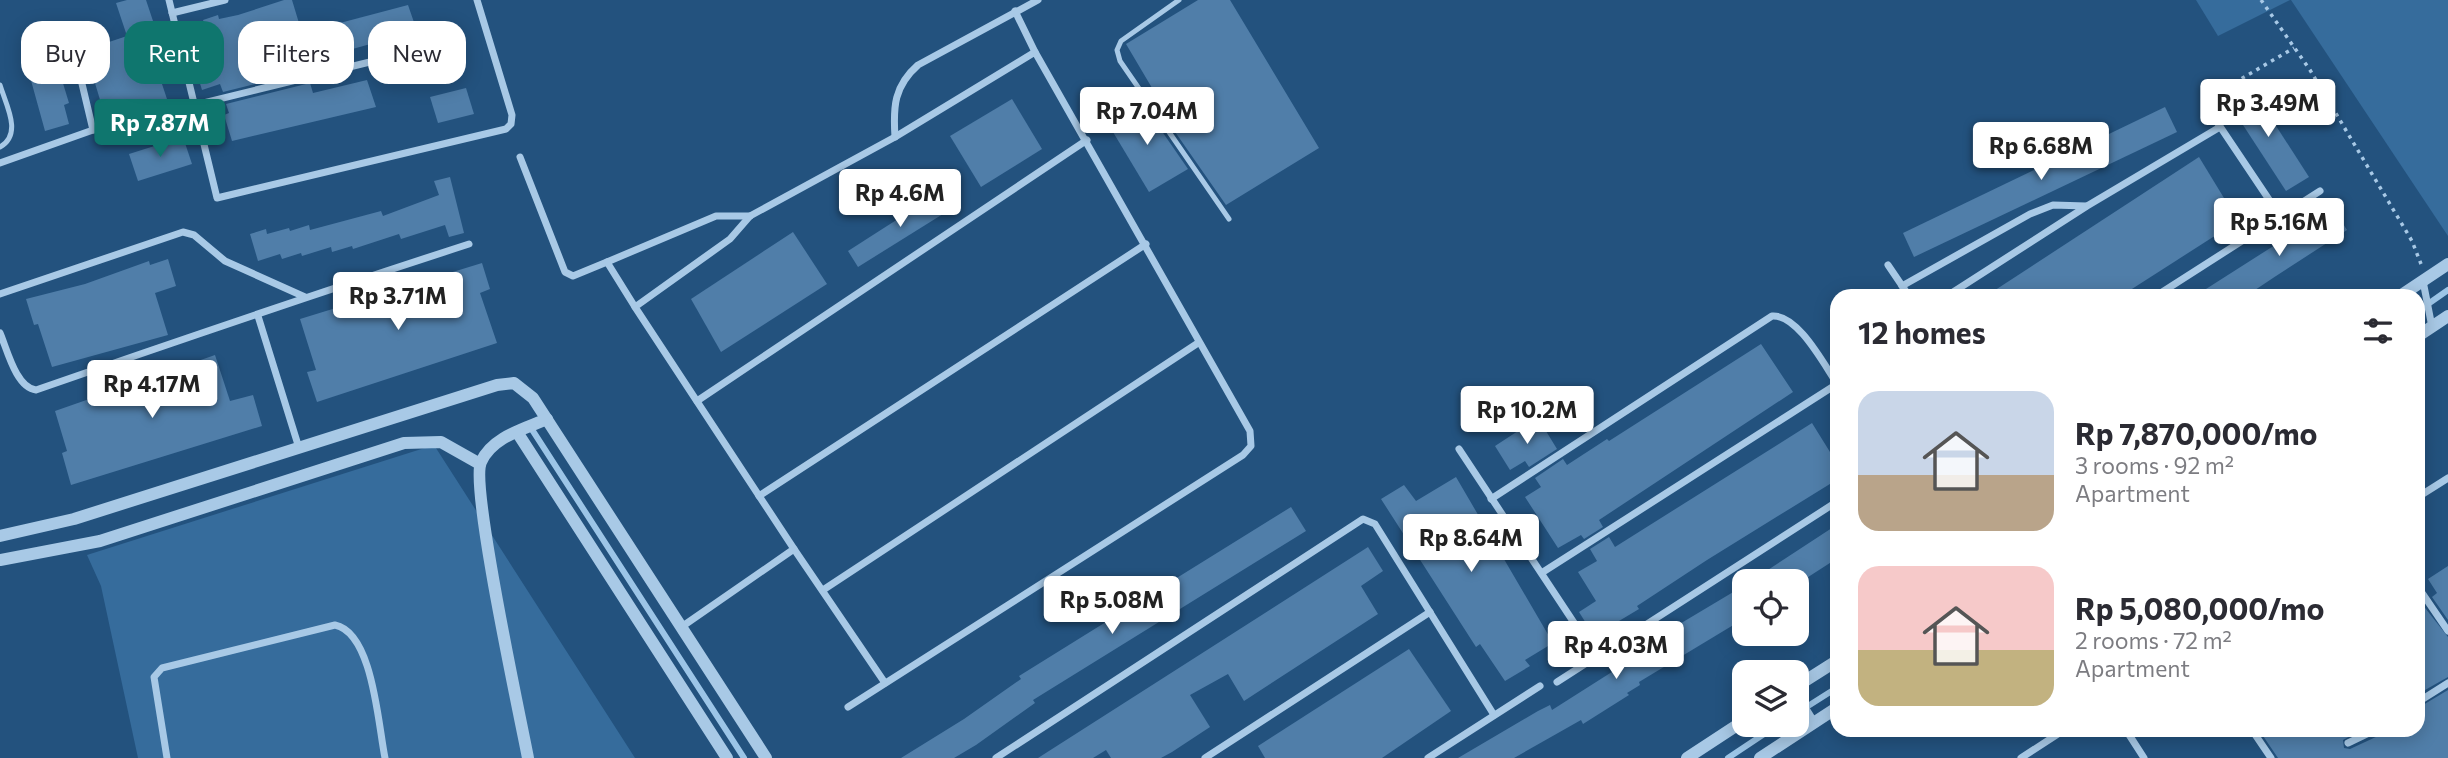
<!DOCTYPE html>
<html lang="en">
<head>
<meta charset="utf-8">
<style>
  body { margin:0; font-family:Commissioner,sans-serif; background:#f2f2f3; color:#2b2b33; height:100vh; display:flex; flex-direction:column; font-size:26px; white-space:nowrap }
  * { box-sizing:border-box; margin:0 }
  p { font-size:23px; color:#7c7c81 }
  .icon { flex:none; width:38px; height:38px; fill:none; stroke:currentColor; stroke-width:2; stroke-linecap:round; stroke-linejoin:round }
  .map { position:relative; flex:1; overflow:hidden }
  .sheet { position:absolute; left:1830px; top:289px; width:595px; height:448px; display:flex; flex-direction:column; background:#fff; border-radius:21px; box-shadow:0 4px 18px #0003 }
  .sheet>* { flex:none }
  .top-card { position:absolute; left:21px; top:21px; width:665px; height:63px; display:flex; gap:14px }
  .fabs { position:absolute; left:1732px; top:569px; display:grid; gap:14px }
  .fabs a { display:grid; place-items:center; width:77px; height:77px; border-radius:14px; background:#fff; box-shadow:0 4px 18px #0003; font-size:35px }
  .price { position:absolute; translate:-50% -60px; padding:0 16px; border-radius:7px; background:#fff; color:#222; font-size:23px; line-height:46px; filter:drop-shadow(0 2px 4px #0008) }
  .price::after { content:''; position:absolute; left:50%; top:42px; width:21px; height:16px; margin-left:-10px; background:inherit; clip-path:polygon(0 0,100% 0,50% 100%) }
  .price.current { background:#0f766e; color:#fff }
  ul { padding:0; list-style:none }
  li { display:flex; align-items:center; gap:21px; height:175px; padding:0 28px }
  li span { display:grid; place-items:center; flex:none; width:196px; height:140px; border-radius:21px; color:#555 }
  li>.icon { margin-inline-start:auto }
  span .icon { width:84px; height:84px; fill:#fffc; stroke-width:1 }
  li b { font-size:30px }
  h2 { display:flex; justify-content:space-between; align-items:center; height:84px; padding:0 28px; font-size:30px }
  .chip { padding:0 24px; border-radius:21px; background:#fff; box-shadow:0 4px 18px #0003; font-size:24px; line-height:63px }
  .chip.current { background:#0f766e; color:#fff }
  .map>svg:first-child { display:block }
</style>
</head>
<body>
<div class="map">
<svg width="2448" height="758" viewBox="0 0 2448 758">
  <rect width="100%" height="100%" fill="#23527e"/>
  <g fill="#366c9c">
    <path d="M2196,0H2290L2218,36Z"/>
    <path d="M2291,0H2448V236Z"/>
    <path d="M434,445L635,758H138L101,586L87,555Z"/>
  </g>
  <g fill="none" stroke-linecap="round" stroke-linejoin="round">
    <g stroke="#9cc5e7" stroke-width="6">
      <path d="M2418,311L2448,290"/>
      <path d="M531,428L744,758"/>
      <path d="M1797,713L1838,687"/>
      <path d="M1728,758L1779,724"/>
    </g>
  </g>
  <g fill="#507ea9">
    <path d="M127,0H146L154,24L151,25L161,58L157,59L163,77L160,78L167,99L139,108L137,102L104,113L85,50L127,36L116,3Z"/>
    <path d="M284,0H292L302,33L408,5L417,31L306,62L303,63L306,71L223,92L220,84L202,90L194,64L215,57L203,20L218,15L219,19L238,15Z"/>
    <path d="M1198,0H1230L1319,148L1226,205L1150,96L1155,93L1126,44Z"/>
    <path d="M55,57L69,103L64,105L69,124L45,131L27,66Z"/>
    <path d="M367,80L376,107L232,141L224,115L229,113L226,104L310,83L313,93Z"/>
    <path d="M2251,87L2309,177L2286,191L2228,102Z"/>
    <path d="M466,88L474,114L438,123L430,97Z"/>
    <path d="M1012,99L1042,149L981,187L950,136Z"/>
    <path d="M1141,101L1188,169L1149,192L1107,122Z"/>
    <path d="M2165,107L2177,132L1914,257L1903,233Z"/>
    <path d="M183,137L192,164L138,181L129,154Z"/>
    <path d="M2199,157L2238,221L2121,296H1986Z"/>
    <path d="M450,177L464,233L449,237L445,225L401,239L399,234L353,249L352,246L332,252L331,247L302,256L301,253L282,259L280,254L258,261L250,234L266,229L267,234L289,228L290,231L309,225L310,230L381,211L383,216L439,195L434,181Z"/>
    <path d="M940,192L951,209L858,267L848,251Z"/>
    <path d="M2333,208L2347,230L2276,276L2246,296H2195Z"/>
    <path d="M793,232L827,284L721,352L691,299Z"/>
    <path d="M168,259L176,286L155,293L168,335L52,367L38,324L34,325L26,299L85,284L149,261L150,265Z"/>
    <path d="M482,263L490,289L480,293L497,343L317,402L307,372L316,370L300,319Z"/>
    <path d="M1761,344L1793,392L1599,520L1603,527L1584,539L1581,535L1558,548L1525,497L1541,487L1535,478L1563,459L1567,465L1607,439L1609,441Z"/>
    <path d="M215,355L230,401L253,395L262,426L71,485L62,453L67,451L55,411Z"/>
    <path d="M1538,418L1557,449L1529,467L1525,461L1510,470L1495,446Z"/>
    <path d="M1812,423L1830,452L1838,447V479L1707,560L1637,606L1639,609L1594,636L1579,612L1596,601L1578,572L1597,561L1590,549L1609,537L1615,547Z"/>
    <path d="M1456,477L1553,643L1525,660L1530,666L1505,681L1480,644L1476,647L1381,499L1404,485L1416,501Z"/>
    <path d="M1291,507L1306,531L1033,700L1035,703L976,745L954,758H901L964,719L1021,679L1019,676Z"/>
    <path d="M1838,524V558L1833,561L1802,581H1751Z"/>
    <path d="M1368,547L1383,571L1361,586L1378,614L1244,701L1228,674L1190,695L1210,727L1172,752L1161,758H1111L1106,750L1093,758H1038Z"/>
    <path d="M2448,566V620L2432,597L2437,593L2428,579Z"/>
    <path d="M1745,585V618L1639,682L1640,685L1627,693L1629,695L1583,724L1581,720L1514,758H1458L1538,711L1550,705L1552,710L1615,670L1628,659L1626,656Z"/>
    <path d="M2422,604L2448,637V677L2418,694V606Z"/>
    <path d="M1409,649L1451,711L1382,758H1265L1258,746Z"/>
    <path d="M2448,690V758H2278L2259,730H2361L2343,740L2344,748L2350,749L2378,736L2381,730H2418V708Z"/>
  </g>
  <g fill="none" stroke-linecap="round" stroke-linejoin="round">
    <g stroke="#a8c9e6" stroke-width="3.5" stroke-dasharray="3.5 5" stroke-linecap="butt">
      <path d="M2261,0L2310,70L2412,241L2421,264"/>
      <path d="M2227,87L2294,48"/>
    </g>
    <g stroke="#a8c9e6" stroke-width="5">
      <path d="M1179,0L1121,41L1117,50L1120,61L1229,219"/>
      <path d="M0,85C6,105 23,134 0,147"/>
    </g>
    <g stroke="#a8c9e6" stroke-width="7">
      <path d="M169,0L217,198L506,129L511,124L512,115L477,0"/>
      <path d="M1015,11L1035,52"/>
      <path d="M172,13L225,0"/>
      <path d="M73,46L93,130"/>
      <path d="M2213,116L2280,216"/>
      <path d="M895,137C893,107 894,86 918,65L1038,0"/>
      <path d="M520,157L565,272L573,276L607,262"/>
      <path d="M0,163L93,130L427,48"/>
      <path d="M1888,265L1909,296"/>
      <path d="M2423,281L2432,327"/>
      <path d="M1902,286L2030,214L2053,205L2086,206"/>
      <path d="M0,294L183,232L194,235L225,261L305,297"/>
      <path d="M1947,296L2087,206L2220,127"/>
      <path d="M2156,296L2320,191"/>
      <path d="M635,307L607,262L716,216H750"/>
      <path d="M258,316L299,448"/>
      <path d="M0,333C7,349 16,388 36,390C180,340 324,291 469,244"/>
      <path d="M697,401L1087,140"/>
      <path d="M1459,449L1596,656"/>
      <path d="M759,496L1146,244"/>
      <path d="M2418,497L2448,478"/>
      <path d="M1491,499L1772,316C1798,314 1824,365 1838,385"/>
      <path d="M794,549L885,683"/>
      <path d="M1543,572L1837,384"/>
      <path d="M2418,587L2448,631"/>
      <path d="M823,590L1198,343"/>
      <path d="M680,628L794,549L635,307L730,239L750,216L895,137L1035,52L1250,431L1251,446L1243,455L848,707"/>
      <path d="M1557,682L1838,501"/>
      <path d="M2418,702L2448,683"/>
      <path d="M2126,730L2144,758"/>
      <path d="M2252,730L2271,758"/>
      <path d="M2348,743L2375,730"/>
      <path d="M167,758L154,677L162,668L335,625C373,633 378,724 385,758"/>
      <path d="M996,758L1363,519L1375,524L1494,715"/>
      <path d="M1205,758L1430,612"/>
      <path d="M1428,758L1540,686"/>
      <path d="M2021,758L2064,730"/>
    </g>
    <g stroke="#a8c9e6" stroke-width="12">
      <path d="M2400,296L2448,264"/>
      <path d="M2418,336L2448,316"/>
      <path d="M517,432L727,758"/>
      <path d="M0,536L74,519L497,385L514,383L533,398L766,758"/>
      <path d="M0,560L100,541L404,443L441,442L480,464"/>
      <path d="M1797,686L1838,660"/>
      <path d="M1797,699L1812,723"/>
      <path d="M528,758C520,716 470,486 481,462C492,437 524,429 547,419"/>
      <path d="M1687,758L1745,720"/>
      <path d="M1760,758L1838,707"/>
    </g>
  </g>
</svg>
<div class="fabs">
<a><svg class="icon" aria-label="locate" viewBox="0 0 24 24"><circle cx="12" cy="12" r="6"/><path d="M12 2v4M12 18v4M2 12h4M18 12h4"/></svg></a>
<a><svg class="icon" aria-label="layers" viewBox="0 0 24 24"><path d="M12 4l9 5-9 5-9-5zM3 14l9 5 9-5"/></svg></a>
</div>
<b class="price" style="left:2268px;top:139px">Rp 3.49M</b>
<b class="price" style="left:1147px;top:147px">Rp 7.04M</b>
<b class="price current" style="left:160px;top:159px">Rp 7.87M</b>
<b class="price" style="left:2041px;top:182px">Rp 6.68M</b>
<b class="price" style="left:900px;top:229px">Rp 4.6M</b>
<b class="price" style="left:2279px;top:258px">Rp 5.16M</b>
<b class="price" style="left:398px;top:332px">Rp 3.71M</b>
<b class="price" style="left:152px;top:420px">Rp 4.17M</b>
<b class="price" style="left:1527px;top:446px">Rp 10.2M</b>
<b class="price" style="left:1471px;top:574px">Rp 8.64M</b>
<b class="price" style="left:1112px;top:636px">Rp 5.08M</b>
<b class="price" style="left:1616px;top:681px">Rp 4.03M</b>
<div class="top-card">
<a class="chip">Buy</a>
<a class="chip current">Rent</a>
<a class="chip">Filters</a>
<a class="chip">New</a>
</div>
<section class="sheet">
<h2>12 homes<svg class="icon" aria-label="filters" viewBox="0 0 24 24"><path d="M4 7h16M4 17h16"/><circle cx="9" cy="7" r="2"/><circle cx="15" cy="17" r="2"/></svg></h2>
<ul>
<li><span style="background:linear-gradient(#c9d6e8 60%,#b9a48a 0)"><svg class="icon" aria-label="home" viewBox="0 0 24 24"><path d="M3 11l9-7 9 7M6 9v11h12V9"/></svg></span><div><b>Rp 7,870,000/mo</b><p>3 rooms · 92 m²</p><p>Apartment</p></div></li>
<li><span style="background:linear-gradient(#f6c9c9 60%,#c2b280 0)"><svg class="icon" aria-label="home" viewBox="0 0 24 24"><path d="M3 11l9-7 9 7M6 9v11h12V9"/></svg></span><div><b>Rp 5,080,000/mo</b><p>2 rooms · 72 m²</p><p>Apartment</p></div></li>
</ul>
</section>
</div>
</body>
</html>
